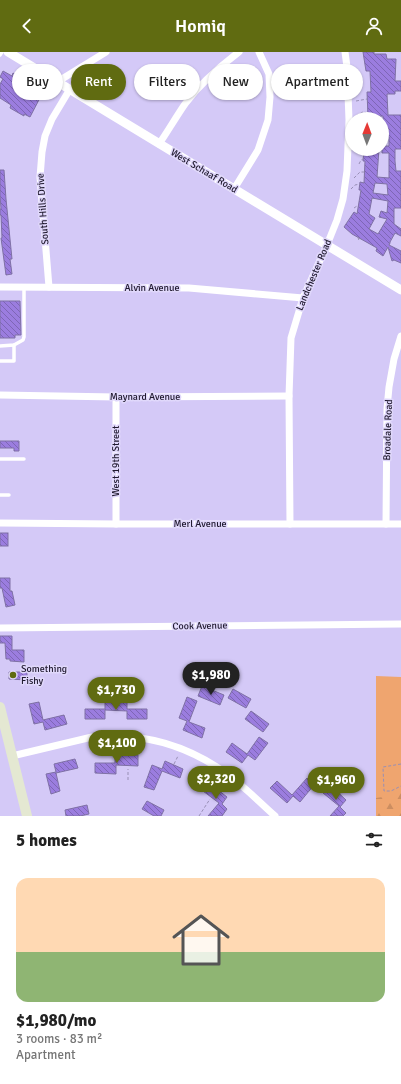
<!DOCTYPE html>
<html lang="en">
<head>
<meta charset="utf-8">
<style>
  body { margin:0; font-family:Signika,sans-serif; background:#f6f6f6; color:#222; height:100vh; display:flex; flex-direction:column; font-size:15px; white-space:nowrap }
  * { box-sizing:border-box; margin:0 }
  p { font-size:13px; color:#767676 }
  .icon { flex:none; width:22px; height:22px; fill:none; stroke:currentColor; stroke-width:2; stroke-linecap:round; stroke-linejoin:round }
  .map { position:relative; height:764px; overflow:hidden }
  .sheet { display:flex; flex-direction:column; background:#fff; flex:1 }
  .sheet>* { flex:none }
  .banner { position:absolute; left:12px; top:12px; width:377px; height:36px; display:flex; gap:8px }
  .needle { width:26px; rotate:1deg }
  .buttons { position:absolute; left:345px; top:60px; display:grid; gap:8px }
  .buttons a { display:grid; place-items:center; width:44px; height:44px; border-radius:50%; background:#fff; box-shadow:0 1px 3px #0004; font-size:20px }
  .price { position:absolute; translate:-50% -34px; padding:0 9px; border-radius:14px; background:#606b11; color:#fff; font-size:13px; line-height:26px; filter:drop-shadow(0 1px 2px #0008) }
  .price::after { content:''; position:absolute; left:50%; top:24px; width:12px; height:9px; margin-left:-6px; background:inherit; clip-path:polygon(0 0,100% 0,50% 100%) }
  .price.selected { background:#222; color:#fff }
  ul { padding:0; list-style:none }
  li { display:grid; align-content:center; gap:8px; height:212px; padding:0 16px }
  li+li { border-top:1px solid #e0e0e0 }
  li span { display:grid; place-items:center; height:124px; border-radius:12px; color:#555 }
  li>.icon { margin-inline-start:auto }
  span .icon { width:72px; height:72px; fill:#fffc; stroke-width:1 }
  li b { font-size:17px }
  h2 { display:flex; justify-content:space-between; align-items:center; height:48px; padding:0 16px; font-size:17px }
  .chip { padding:0 14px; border-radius:18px; background:#fff; box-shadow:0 1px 3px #0004; font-size:14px; line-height:36px }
  .chip.selected { background:#606b11; color:#fff }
  header { display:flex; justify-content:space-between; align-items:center; height:52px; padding:0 16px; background:#606b11; color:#fff; font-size:18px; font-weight:600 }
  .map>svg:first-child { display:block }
</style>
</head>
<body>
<header><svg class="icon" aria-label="back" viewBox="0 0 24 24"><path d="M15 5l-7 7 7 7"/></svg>Homiq<svg class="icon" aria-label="person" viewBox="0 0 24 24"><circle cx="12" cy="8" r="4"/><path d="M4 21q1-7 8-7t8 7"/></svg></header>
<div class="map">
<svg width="401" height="764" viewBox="0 0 401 764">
  <defs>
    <pattern id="forest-firs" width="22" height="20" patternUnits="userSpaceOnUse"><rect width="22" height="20" fill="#efa56f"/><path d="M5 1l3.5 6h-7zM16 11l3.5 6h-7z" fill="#cc8d60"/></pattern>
    <pattern id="building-back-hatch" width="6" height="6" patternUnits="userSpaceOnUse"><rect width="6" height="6" fill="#9b7ddf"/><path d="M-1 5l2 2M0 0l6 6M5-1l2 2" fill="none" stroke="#7e66b5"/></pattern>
  </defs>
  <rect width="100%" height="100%" fill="#d4c9f7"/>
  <path fill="#efa56f" d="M376,624L401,625V761L376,762Z"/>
  <path fill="url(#forest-firs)" d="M401,741V764H376V746L396,743Z"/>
  <g fill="url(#building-back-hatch)" stroke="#7f71a5" fill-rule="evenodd">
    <path d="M363,0H374V2H386L387,7H396L395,29H401V39H395V42H387L388,63H401V97H395V109L396,119H401V156H394V172L401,177V184L395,181L390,190V191L389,193L401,199V211L394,208L392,209L388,195L383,204L376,199L377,196L352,182L344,175L354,160L357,162L361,138H359L360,130L364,131L365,109H363L364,97H379L377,125L389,126V101H382V94H389V85H382V79H383V64L368,65L367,40H371L370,19H366ZM375,131L387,132L388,143L373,141ZM372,146L388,149L387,161L381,159L379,165L387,167L378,182L369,177L375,166L369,162Z"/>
    <path d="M3,19L12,24L13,21L40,37L39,41L42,42L30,65L24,62V64L10,56L11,53L0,46V32L3,27L0,25Z"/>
    <path d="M0,118H4L6,147L12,207H10L12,222L6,223L1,186H2L1,163H0V157H1L0,143Z"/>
    <path d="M0,249H20L21,283H15V286H0Z"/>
    <path d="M0,389H19V399H14V396H0Z"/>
    <rect x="0" y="481" width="8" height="13"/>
    <path d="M0,526H10V539H12L15,553L6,555L2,536H0Z"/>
    <path d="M0,584H12V598H24V610L10,609V607H6L5,591H0Z"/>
    <path d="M9,620H27V628L9,627Z"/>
    <path d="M202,634L224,643L220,653L198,644Z"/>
    <path d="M233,637L251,647L246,656L228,646Z"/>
    <path d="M187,645L197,649L189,670L205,676L202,686L183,678L187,669L179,666Z"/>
    <path d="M105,649H127V657H147V667H127V659L105,658V667H85V657H105Z"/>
    <path d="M39,650L43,668L64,663L67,672L45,678L43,670L34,672L29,652Z"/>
    <path d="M251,659L269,672L263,680L245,667Z"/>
    <path d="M259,685L268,691L255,708L248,703L242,711L226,700L232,691L247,702Z"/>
    <path d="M115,703H138V714L116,713V722L95,721V711H115Z"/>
    <path d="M75,707L78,716L56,721L60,739L51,742L46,722L56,720L54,712Z"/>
    <path d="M165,709L183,717L180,726L162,719L154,738L144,735L152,713L162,717Z"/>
    <path d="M307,726L314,733L300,750L293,744L287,751L270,736L277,729L292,743Z"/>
    <path d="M209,731L227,745L222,752L227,757L222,764H208L219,751L203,739Z"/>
    <path d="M330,733L346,748L340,755L346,761L343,764H330L339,754L323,741Z"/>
    <path d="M147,749L164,758L161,764H154L142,757Z"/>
    <path d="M87,753L89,762L80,764H66L65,758Z"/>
  </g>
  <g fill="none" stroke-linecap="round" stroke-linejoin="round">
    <g stroke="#988fb5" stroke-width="1" stroke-dasharray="3 2" stroke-linecap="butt">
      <path d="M356,49L367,47"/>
      <path d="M356,64L363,60L368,61"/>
      <path d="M359,112L361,108L363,107"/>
      <path d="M354,126L360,120H365"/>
      <path d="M351,137L355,133L360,132"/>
      <path d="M354,156L357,154H358"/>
      <path d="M358,185L359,189"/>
      <path d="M174,712L178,704"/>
      <path d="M401,712L383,715L384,739H391L401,734"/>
      <path d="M128,728V717"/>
      <path d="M219,737L225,730"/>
      <path d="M199,764L210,747"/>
    </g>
    <g stroke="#fff" stroke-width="3.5">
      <path d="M0,3L2,0"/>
      <path d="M0,294L14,293L23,288L24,285V235"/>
      <path d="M0,309H14V293"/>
      <path d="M0,407H24"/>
      <path d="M0,443H9"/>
    </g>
    <g stroke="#fff" stroke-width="7">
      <path d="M57,30L106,0"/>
      <path d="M159,92C168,79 176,65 185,52C200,32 219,15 239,0"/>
      <path d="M234,137L258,98L268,68L270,45L269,22L259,0"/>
      <path d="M0,235L189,236L303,246"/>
      <path d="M49,235L40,125L42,100L45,84L52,67L70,37"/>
      <path d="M0,343L116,345L289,344"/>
      <path d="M116,345V472"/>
      <path d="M0,471L116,472H401"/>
      <path d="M290,472L289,344L291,286L303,246L327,193L337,168L343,147L347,119L349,68L347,15L345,0"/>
      <path d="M386,472L387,357L389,335L394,307L401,284"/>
      <path d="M0,576L401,572"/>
      <path d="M12,704L92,685C142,680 186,692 227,722C244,734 259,750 275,764"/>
    </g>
    <path stroke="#fff" stroke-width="9" d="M8,0L401,238"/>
    <path stroke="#e4e8d2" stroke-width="10" d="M0,655L27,764"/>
  </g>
  <circle fill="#606b11" stroke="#e0d8fb" stroke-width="1.5" cx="13" cy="623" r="4"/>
  <g text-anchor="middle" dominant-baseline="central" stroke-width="3" stroke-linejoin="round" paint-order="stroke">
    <g font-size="10" fill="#1f192e" stroke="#e0d8fb">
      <text transform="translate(204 119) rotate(31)">West Schaaf Road</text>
      <text transform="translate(43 157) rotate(-94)">South Hills Drive</text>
      <text transform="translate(314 223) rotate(-67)">Landchester Road</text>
      <text x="152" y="236">Alvin Avenue</text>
      <text x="145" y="345">Maynard Avenue</text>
      <text transform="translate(388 378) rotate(-88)">Broadale Road</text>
      <text transform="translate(116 409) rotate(-90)">West 19th Street</text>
      <text x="200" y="472">Merl Avenue</text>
      <text transform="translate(200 574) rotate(-1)">Cook Avenue</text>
    </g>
    <g font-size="10" fill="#1f192e" stroke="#e0d8fb" text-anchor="start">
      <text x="21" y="617">Something<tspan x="21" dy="12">Fishy</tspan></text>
    </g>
  </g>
</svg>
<div class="buttons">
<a><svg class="needle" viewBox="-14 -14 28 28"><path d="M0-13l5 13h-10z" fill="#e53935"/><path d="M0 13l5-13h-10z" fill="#767676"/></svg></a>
</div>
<b class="price selected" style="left:211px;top:644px">$1,980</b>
<b class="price" style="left:116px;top:659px">$1,730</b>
<b class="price" style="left:117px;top:712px">$1,100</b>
<b class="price" style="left:216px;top:748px">$2,320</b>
<b class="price" style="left:336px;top:749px">$1,960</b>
<div class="banner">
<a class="chip">Buy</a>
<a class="chip selected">Rent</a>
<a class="chip">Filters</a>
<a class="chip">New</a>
<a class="chip">Apartment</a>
</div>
</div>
<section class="sheet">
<h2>5 homes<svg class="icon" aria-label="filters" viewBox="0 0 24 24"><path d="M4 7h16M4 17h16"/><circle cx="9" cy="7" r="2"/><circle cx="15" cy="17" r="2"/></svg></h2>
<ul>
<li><span style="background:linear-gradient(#ffd9b3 60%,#8fb573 0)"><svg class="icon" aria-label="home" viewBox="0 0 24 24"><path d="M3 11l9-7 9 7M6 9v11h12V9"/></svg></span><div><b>$1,980/mo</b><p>3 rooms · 83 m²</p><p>Apartment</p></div></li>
</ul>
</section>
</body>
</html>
